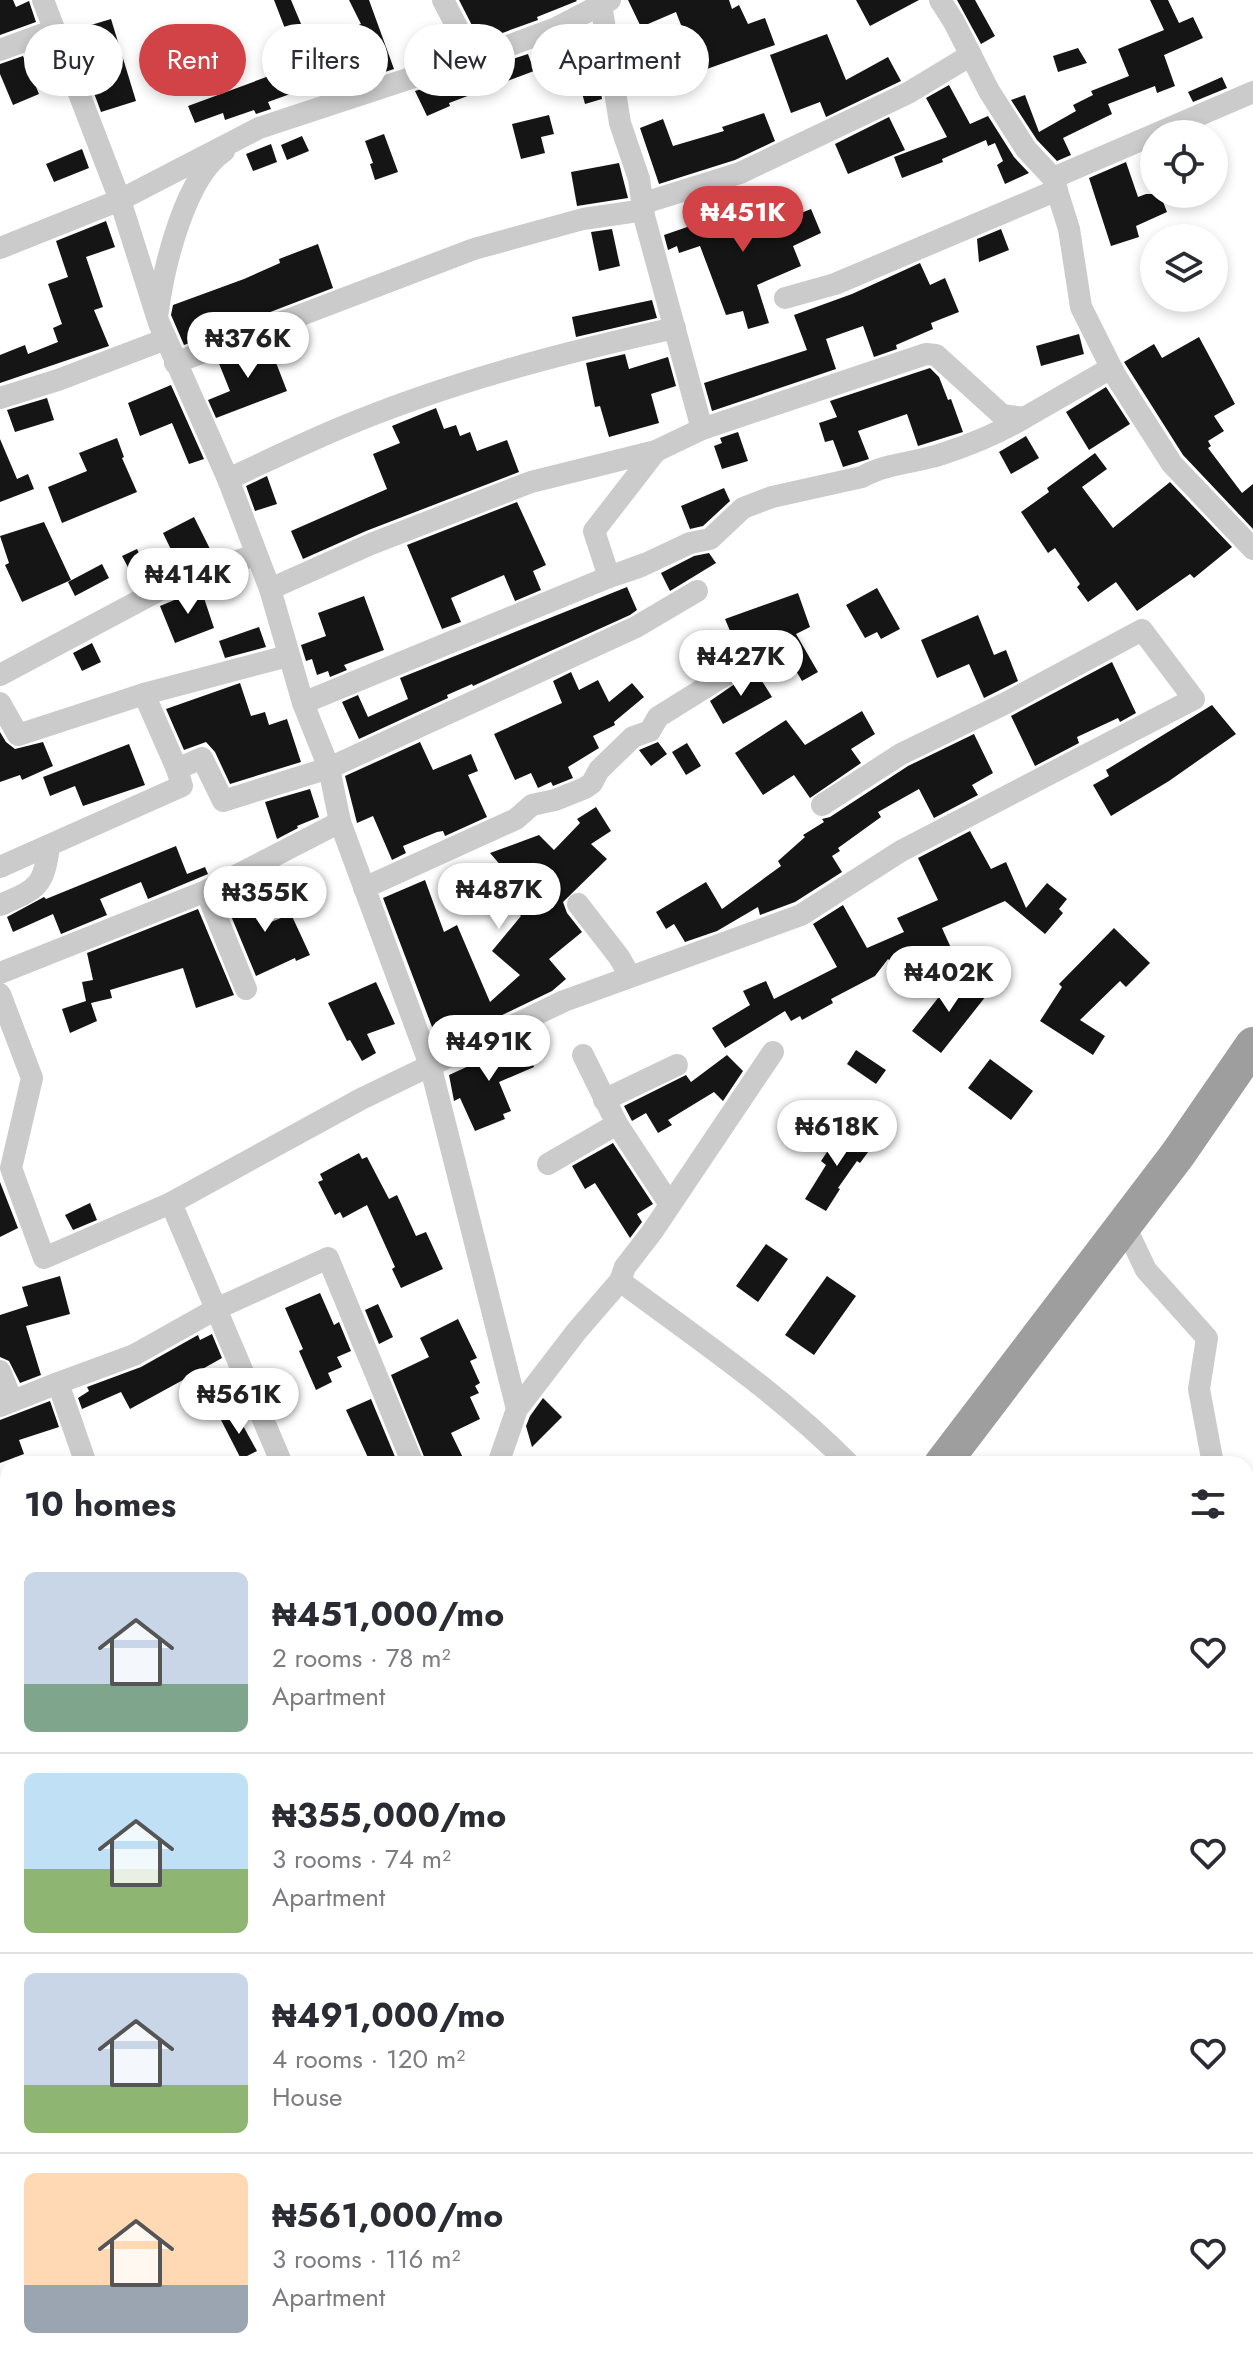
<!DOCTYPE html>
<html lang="en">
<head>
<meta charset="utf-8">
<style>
  body { margin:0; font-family:Jost,sans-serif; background:#f7f7f7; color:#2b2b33; height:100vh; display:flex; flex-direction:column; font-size:30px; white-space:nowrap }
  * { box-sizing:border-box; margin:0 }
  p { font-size:26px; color:#7c7c81 }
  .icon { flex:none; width:44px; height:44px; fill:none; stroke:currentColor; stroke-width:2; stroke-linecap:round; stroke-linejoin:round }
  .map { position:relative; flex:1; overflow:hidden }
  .panel { position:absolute; left:0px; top:1456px; width:1254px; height:914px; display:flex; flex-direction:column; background:#fff; border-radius:24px 24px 0 0; box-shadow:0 4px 12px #0003 }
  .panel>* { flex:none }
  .hud { position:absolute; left:24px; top:24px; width:800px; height:72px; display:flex; gap:16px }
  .tools { position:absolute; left:1140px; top:120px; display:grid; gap:16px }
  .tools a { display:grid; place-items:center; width:88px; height:88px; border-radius:50%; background:#fff; box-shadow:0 4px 12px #0003; font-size:40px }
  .price { position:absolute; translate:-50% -68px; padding:0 18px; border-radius:28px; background:#fff; color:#222; font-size:26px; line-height:52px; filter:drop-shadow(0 2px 4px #0008) }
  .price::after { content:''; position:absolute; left:50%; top:48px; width:24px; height:18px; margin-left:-12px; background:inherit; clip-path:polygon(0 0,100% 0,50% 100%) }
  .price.selected { background:#d24347; color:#fff }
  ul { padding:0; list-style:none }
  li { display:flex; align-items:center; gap:24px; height:200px; padding:0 24px }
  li+li { border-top:2px solid #e1e1e2 }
  li span { display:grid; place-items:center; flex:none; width:224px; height:160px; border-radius:12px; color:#555 }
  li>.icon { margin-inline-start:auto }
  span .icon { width:96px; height:96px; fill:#fffc; stroke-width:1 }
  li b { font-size:34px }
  h2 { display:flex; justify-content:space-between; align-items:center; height:96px; padding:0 24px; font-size:34px }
  .tag { padding:0 28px; border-radius:36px; background:#fff; box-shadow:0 4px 12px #0003; font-size:28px; line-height:72px }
  .tag.selected { background:#d24347; color:#fff }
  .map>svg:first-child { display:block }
</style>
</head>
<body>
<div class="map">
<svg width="1253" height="2369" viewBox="0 0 1253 2369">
  <rect width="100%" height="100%" fill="#fff"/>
  <g fill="#151515">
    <path d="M0,0H13L16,7L29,1L36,22L0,35Z"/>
    <path d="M274,0H291L304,31L312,28L314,31L327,25L331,36L361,24L349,0H369L394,69L318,94L315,85L268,102L271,109L256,114L254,110L225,120L223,113L195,123L188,106L299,65Z"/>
    <path d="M459,0H576L577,1L537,17L538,20L480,41Z"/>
    <path d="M628,0H729L732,9L739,5L748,24L765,18L775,45L704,70L691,36L686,38L676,12L641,27Z"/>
    <path d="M856,0H919L870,26Z"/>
    <path d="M957,0H975L995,36L981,44Z"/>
    <path d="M1150,0H1168L1179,23L1193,17L1203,38L1164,55L1175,86L1157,93L1155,86L1108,104L1112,114L1063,138L1071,155L1057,161L1037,140L1011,100L1025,95L1039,132L1076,111L1073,105L1093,95L1091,91L1129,76L1118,49L1164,30Z"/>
    <path d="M111,19L136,101L101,112L71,31Z"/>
    <path d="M827,34L846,80L888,57L901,81L826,117L820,102L791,113L770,55Z"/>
    <path d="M629,37L642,93L630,96L621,39Z"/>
    <path d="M1078,48L1087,63L1058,72L1053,56Z"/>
    <path d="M594,50L602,99L585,104L572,56Z"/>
    <path d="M528,54L534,71L449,103L450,106L427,116L415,91Z"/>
    <path d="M23,56L39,94L13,105L0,74V64Z"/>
    <path d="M1222,77L1227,88L1193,102L1188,92Z"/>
    <path d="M949,85L970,124L988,116L1014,157L1029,173L1005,184L997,165L1003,161L995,143L988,146L986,140L942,159L943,162L902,178L894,157L947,137L926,98Z"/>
    <path d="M764,113L775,141L735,160L659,184L640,128L663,119L673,146L724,131L722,127Z"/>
    <path d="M549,115L554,134L541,137L545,153L521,159L512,124Z"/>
    <path d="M889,117L905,150L848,174L835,144Z"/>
    <path d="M384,134L398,172L375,180L370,164L373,163L365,141Z"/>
    <path d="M302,136L309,151L287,160L281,145Z"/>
    <path d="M271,144L277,162L253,171L246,154Z"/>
    <path d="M82,149L89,168L54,182L46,164Z"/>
    <path d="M1126,162L1138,197L1146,194H1160L1167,212L1136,226L1139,237L1111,246L1089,178Z"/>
    <path d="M619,163L628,198L577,206L571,172Z"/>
    <path d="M710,197L718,220L740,213L747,235L811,209L821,233L793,246L801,266L757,285L769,323L748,329L743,311L726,315L700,246L679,253L677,246L668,250L664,235L693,225L687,204Z"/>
    <path d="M106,221L115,247L86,257L103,307L94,310L109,346L0,383V355L25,345L28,354L58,342L53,328L62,324L48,284L68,277L56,241Z"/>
    <path d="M612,229L620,266L599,271L591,232Z"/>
    <path d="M1001,229L1009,250L979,262L977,239Z"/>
    <path d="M318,244L333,288L184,345L171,315L173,305L244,279L280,263L279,259Z"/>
    <path d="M920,263L930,285L945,278L959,312L931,323L933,329L896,345L897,349L874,357L863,326L826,339L836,369L712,411L704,383L807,350L794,315L852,294Z"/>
    <path d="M652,300L657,318L576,337L572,317Z"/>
    <path d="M1079,334L1084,354L1041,366L1036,346Z"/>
    <path d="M1199,337L1235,404L1214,416L1224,431L1208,441L1211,446L1208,448L1242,493L1253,484V529L1183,455L1124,362L1154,344L1162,358Z"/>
    <path d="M268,342L287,391L216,418L208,400L230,391L218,361Z"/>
    <path d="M625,354L629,369L668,357L676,386L651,394L659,423L609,437L600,406L595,407L586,363Z"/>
    <path d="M930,368L939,377L948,400L951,399L963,432L918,446L907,414L858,431L869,459L843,467L833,440L825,442L819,423L837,417L830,401Z"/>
    <path d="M171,385L204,459L189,464L172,423L140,436L128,403Z"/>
    <path d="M1106,387L1130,424L1089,450L1066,412Z"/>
    <path d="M47,398L54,420L15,432L7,410Z"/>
    <path d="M436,408L444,429L456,425L460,436L470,432L477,451L507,440L519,472L366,531L303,559L291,531L387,489L373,454L400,443L392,426Z"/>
    <path d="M738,432L748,461L722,469L714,446L722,443L720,438Z"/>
    <path d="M1026,436L1039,458L1011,474L999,452Z"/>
    <path d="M117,438L124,457L122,458L137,492L62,523L48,487L87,471L79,453Z"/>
    <path d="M0,439L17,479L28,474L34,489L0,502Z"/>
    <path d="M1095,453L1107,469L1082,487L1113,528L1170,482L1232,547L1194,578L1190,574L1137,611L1116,582L1088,602L1077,587L1080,584L1055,548L1048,553L1021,512L1049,492L1047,488Z"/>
    <path d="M267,476L277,504L255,511L246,486Z"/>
    <path d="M724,488L730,501L703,526L690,529L681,506Z"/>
    <path d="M517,502L546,565L533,571L541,590L515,601L504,575L451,598L461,622L442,629L407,545Z"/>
    <path d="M194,517L213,555L166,571L138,586L122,556L137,549L149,574L176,560L163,533Z"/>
    <path d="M44,522L71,580L22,602L5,565L9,563L0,536Z"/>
    <path d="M709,553L716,563L670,591L661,573L694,556Z"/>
    <path d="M102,564L109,578L75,596L68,582Z"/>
    <path d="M627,587L637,610L630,615L473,686L472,684L447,695L448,698L359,739L342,702L358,695L368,717L408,699L400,678Z"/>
    <path d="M877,588L900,629L881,639L877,632L865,638L846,605Z"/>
    <path d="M201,589L214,628L175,643L160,606Z"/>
    <path d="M798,593L810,627L796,634L818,672L802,681L778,640L750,652H736L719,663L717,660L738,650L725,619Z"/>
    <path d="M364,596L384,650L344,665L347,670L330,677L328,671L317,675L312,659L306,661L301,645L326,636L318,613Z"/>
    <path d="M978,615L994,655L1006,650L1018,681L984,698L969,664L937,678L921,640Z"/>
    <path d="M259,627L266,647L225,658L219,641Z"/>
    <path d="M92,643L101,662L82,671L73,653Z"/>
    <path d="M1112,662L1136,713L1120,722L1118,718L1077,737L1079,743L1035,766L1011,716Z"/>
    <path d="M755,670L772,697L723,724L710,701Z"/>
    <path d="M571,672L579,690L598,680L609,702L632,683L644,697L614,722L615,725L593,736L599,748L568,767L573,778L553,786L551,782L538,788L531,773L515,780L494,734L562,703L553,681Z"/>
    <path d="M240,683L251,716L265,712L269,725L287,719L301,762L230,784L215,752L206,742L184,750L166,709Z"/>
    <path d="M1212,705L1236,734L1169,781L1111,816L1093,785L1109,776L1106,770Z"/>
    <path d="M862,711L875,734L851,749L861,763L810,798L794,775L763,795L735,753L786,720L805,745Z"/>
    <path d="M0,732L6,742L15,749L43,742L53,766L22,780L20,775L0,782Z"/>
    <path d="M974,734L993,773L972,785L978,795L934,818L919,789L878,812L881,817L838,848L840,851L832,856L842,872L795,902L760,915L758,907L717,931L685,942L674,924L666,929L656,912L706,882L722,909L781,866L778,861L805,837L803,835L824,822L822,819L830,817L908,766Z"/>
    <path d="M420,742L433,770L471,754L478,771L468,775L487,817L445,836L443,831L437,832L403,846L406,853L392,860L373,816L357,823L345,776Z"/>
    <path d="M658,742L667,754L651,766L639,750Z"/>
    <path d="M687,743L701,766L686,775L672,752Z"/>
    <path d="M129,744L145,785L83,806L75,786L50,796L43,777Z"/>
    <path d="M310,789L319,817L297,826L298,828L277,839L265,802Z"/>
    <path d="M596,807L611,831L591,844L607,859L563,902L567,913L582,932L549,959L566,979L552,991L469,1031L468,1028L437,1040L383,898L425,880L444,932L457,925L490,1002L520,975L492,951L521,916L501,898L515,882L490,853L539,835L554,850L580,823L577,819Z"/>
    <path d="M970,831L991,869L1006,862L1026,908L1047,883L1067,899L1059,909L1063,913L1045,934L1005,901L942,928L951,948L924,961L920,951L893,963L888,959L875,976L831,999L833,1003L802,1020L800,1016L791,1021L785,1011L725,1048L712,1028L750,1005L743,991L766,981L774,999L837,967L813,924L843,905L867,948L904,932L897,918L938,900L918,858Z"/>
    <path d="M176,846L187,874L205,867L208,874L148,899L141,882L100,899L107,915L61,934L53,914L13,932L7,917L44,897L46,899Z"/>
    <path d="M247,889L251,898L259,894L271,922L291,914L310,955L296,961L295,958L256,976L224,899Z"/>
    <path d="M198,909L234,995L196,1008L183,968L110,990L112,998L91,1003L97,1021L70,1033L62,1009L86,1001L82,982L93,980L87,953Z"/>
    <path d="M1114,928L1150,963L1126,987L1120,981L1080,1020L1105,1036L1093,1055L1040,1021L1062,987L1059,984Z"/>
    <path d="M957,974L986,996L941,1053L912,1031Z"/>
    <path d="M376,982L395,1024L367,1034L376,1053L362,1061L350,1040L347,1041L328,1003Z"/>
    <path d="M521,1037L534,1067L499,1082L511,1111L503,1114L505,1119L475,1131L460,1098L454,1101L449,1075L484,1059L483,1056Z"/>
    <path d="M856,1050L886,1070L876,1084L847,1064Z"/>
    <path d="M727,1055L743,1071L723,1101L714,1092L668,1120L672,1125L658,1133L646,1113L632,1121L624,1106L686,1075L691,1082Z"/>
    <path d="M990,1059L1033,1091L1011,1120L968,1088Z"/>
    <path d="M843,1128L871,1148L860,1163L857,1161L838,1188L840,1189L826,1211L805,1199L826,1165L821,1161Z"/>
    <path d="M613,1143L653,1204L637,1214L642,1222L630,1238L595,1183L585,1189L572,1166Z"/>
    <path d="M359,1153L362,1159L367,1157L389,1199L397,1195L416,1236L426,1232L443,1269L401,1288L392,1269L395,1267L367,1205L343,1218L340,1212L335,1215L318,1182L323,1180L320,1174Z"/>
    <path d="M0,1182L18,1228L0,1237Z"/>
    <path d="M90,1203L97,1220L73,1230L65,1215Z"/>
    <path d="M766,1244L788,1259L758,1302L736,1286Z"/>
    <path d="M60,1276L70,1314L26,1326L41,1375L20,1383L9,1361L0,1357V1315L28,1306L22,1287Z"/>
    <path d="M827,1276L856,1296L814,1355L785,1335Z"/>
    <path d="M320,1293L334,1325L339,1322L351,1351L337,1357L342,1367L328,1373L332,1382L316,1390L299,1351L303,1349L285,1308Z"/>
    <path d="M378,1304L393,1337L379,1344L365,1310Z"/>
    <path d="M458,1319L477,1358L470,1361L480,1383L475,1386L479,1393L470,1397L480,1419L451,1433L466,1464H427L391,1375L429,1357L420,1338Z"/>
    <path d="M212,1334L222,1358L183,1380L130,1409L121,1392L82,1409L78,1398L89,1391L87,1387L141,1367L198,1335L200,1340Z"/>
    <path d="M543,1398L562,1417L532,1447L526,1426L530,1416Z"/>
    <path d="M371,1399L398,1464H371L346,1410Z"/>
    <path d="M50,1401L59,1427L19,1440L24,1454L0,1463V1420Z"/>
    <path d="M236,1413L257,1451L241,1459L221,1420Z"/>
  </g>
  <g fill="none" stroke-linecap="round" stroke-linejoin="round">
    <g stroke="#cbcbcb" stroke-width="22">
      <path d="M43,0L120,200L159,323L228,479L270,589L303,703L329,768L340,822L431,1068L517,1409"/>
      <path d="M443,0L473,58"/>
      <path d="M940,0L954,22L989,91L1026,149L1053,178L1069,229L1081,307L1115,375L1172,464L1253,549"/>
      <path d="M601,4L620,123L639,179L644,216L702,429"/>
      <path d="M0,50L54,30"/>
      <path d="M1053,178L1253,92"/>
      <path d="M0,248L120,200L259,128L508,46L556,28L610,0"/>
      <path d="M785,298L835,284L1057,190"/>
      <path d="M158,311C164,266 185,177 224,151"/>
      <path d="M175,363L474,249L583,219L638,211L644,203L740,173L908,93L971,55"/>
      <path d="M0,398L58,380L166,339"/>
      <path d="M228,479C265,462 302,444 340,428C447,383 561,353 675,328"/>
      <path d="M644,564L609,577L639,567L690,543L710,539L743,508L772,497L862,477C887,463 915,463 942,454C970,445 999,433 1024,418"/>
      <path d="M270,589L371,544L531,482L656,451L702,429L926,354L936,355L1002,415L1024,418L1111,368"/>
      <path d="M0,675L171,584L255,555"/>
      <path d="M144,694L177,769"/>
      <path d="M0,703L18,735L144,694L288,656"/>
      <path d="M303,703L609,577L594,531L656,451"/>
      <path d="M0,867L182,786L177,769L202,758L223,801L329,768L636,627L697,591"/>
      <path d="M364,888L516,819L532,805L555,800L585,788L592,783L599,770L633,737L650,731L658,717L743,664"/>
      <path d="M206,891L246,989"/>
      <path d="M578,904L619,957L630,976"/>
      <path d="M0,905C37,889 44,887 49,846"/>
      <path d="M0,973L206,891L340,822"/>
      <path d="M0,994L32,1078L11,1168L44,1258L171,1203L361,1099L564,1001L801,915L901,851L1194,699L1142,630L1004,704L901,754L822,805"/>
      <path d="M583,1055L617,1124L669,1203"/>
      <path d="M604,1100L677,1065"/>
      <path d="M548,1164L617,1124"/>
      <path d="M171,1203L282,1464"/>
      <path d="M1124,1224L1146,1270L1207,1338L1199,1389L1213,1464"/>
      <path d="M620,1281C699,1340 780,1394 849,1464"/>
      <path d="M0,1371L12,1401"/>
      <path d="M58,1383L134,1355L216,1309L328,1258L413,1464"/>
      <path d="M0,1406L58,1383L86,1464"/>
      <path d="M498,1464L517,1409L576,1332L620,1281L625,1267L652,1232L773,1052"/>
      <path d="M1246,1545L1253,1560"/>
      <path d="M0,1585L8,1597"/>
      <path d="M0,1775L8,1768"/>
      <path d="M0,2207L8,2206"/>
      <path d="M1246,2347H1253"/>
      <path d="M689,2369L691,2362"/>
      <path d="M942,2369L943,2362"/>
    </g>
    <g stroke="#9e9e9e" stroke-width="36">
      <path d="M942,1464L1178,1154L1253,1045"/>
      <path d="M450,2369L451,2362"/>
    </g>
  </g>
</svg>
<div class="tools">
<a><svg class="icon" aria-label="locate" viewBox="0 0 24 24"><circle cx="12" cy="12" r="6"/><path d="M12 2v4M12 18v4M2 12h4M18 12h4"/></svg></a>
<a><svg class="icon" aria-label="layers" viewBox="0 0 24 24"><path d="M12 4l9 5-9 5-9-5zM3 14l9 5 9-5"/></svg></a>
</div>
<b class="price selected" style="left:743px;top:254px">₦451K</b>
<b class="price" style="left:248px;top:380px">₦376K</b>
<b class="price" style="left:188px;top:616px">₦414K</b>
<b class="price" style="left:741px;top:698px">₦427K</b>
<b class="price" style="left:499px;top:931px">₦487K</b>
<b class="price" style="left:265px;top:934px">₦355K</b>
<b class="price" style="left:949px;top:1014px">₦402K</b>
<b class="price" style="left:489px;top:1083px">₦491K</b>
<b class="price" style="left:837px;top:1168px">₦618K</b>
<b class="price" style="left:239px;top:1436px">₦561K</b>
<div class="hud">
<a class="tag">Buy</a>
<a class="tag selected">Rent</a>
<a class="tag">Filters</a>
<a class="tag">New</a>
<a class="tag">Apartment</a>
</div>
<section class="panel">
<h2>10 homes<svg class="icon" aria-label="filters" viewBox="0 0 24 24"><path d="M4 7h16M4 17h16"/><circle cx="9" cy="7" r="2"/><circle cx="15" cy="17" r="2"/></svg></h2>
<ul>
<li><span style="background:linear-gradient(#c9d6e8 70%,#7fa58c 0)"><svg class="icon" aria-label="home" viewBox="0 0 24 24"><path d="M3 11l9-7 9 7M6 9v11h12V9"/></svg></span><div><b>₦451,000/mo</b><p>2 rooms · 78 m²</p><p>Apartment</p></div><svg class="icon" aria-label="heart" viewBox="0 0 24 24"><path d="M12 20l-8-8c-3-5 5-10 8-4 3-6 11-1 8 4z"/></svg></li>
<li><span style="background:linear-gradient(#bfe0f5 60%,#8fb573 0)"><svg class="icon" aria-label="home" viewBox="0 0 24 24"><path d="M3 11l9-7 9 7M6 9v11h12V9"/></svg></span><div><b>₦355,000/mo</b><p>3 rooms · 74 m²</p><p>Apartment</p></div><svg class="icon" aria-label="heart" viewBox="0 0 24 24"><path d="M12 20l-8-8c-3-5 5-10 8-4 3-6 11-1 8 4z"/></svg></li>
<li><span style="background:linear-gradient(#c9d6e8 70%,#8fb573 0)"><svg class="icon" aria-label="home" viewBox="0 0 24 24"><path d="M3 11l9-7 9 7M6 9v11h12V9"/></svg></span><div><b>₦491,000/mo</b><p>4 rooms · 120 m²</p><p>House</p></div><svg class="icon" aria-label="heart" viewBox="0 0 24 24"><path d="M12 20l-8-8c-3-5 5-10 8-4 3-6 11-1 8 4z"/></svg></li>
<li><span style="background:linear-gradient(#ffd9b3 70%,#9aa5b1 0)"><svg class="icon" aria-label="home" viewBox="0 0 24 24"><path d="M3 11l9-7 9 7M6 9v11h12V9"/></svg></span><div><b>₦561,000/mo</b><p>3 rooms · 116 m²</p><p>Apartment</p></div><svg class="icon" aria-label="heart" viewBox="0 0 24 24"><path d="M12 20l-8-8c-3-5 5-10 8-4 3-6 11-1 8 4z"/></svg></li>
</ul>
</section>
</div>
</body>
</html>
